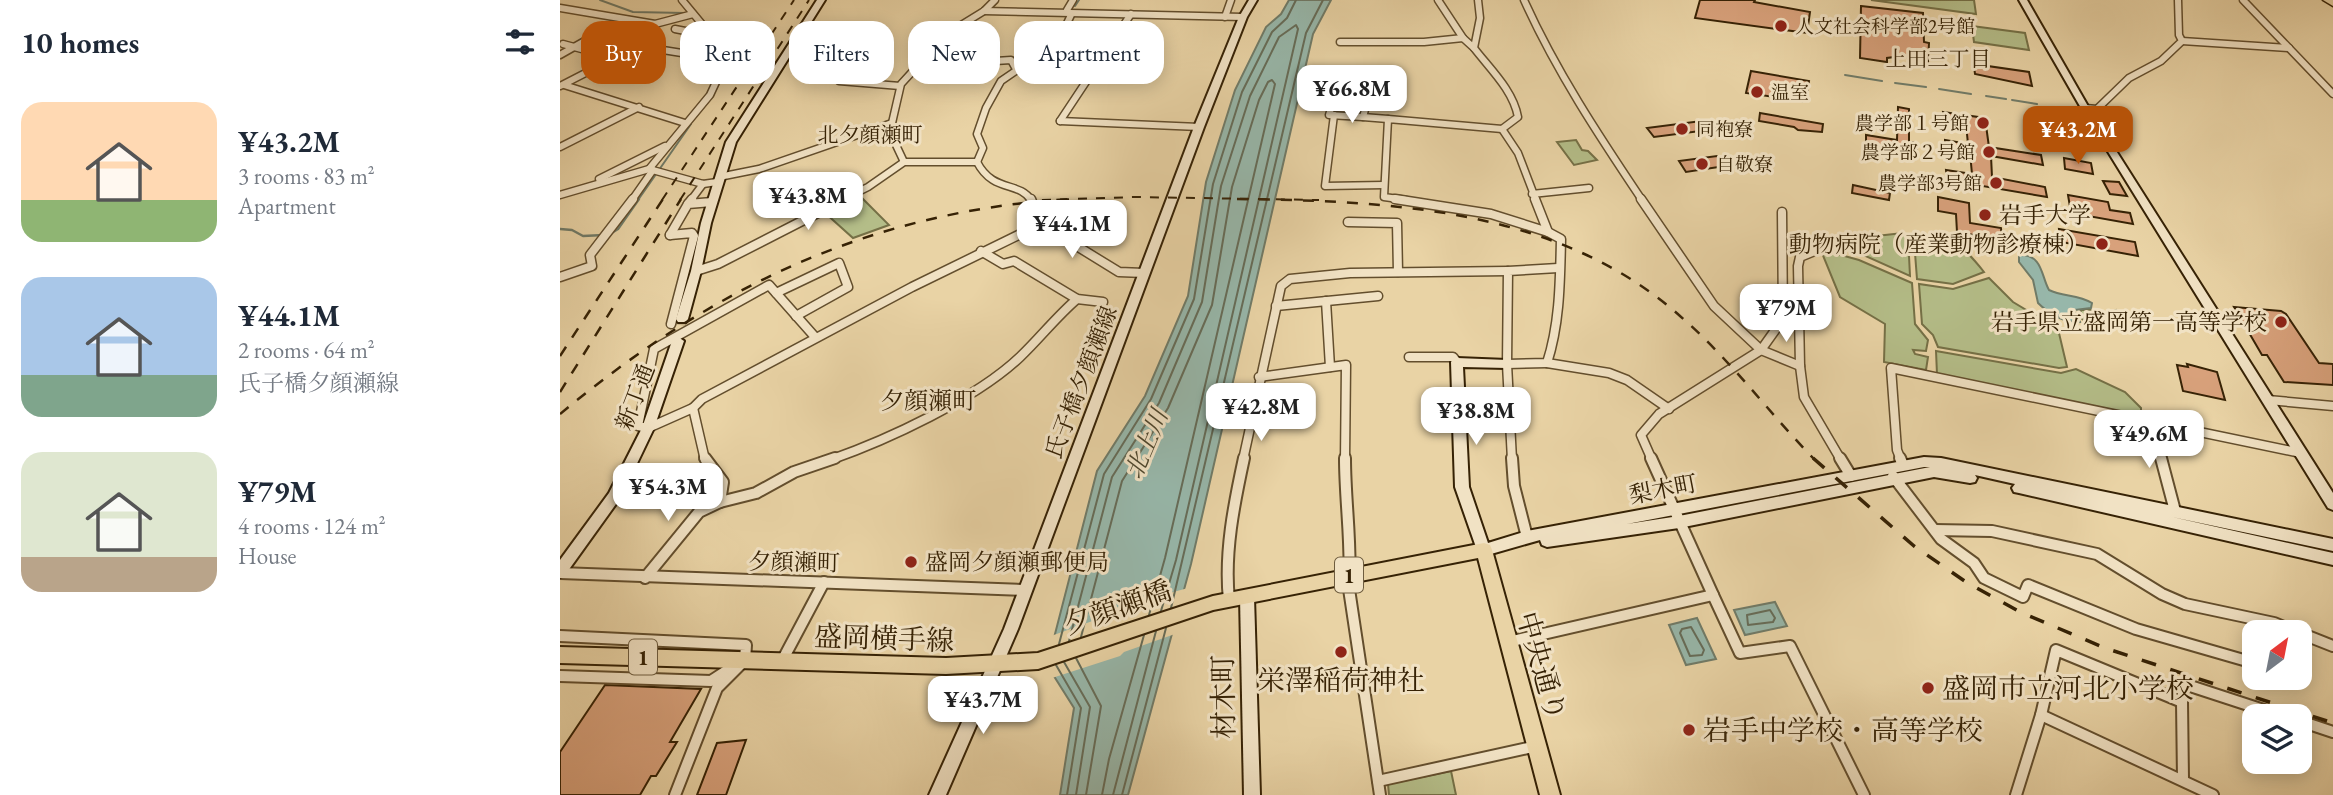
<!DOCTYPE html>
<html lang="en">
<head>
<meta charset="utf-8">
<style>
  body { margin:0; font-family:"EB Garamond","Noto Serif JP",serif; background:#f2f2f3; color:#1f2937; height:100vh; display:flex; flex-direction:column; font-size:26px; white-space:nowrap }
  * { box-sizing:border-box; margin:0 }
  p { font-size:23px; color:#747a83 }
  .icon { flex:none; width:38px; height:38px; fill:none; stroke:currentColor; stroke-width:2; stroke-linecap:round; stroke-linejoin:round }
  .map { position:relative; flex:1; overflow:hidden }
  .drawer { display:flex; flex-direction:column; background:#fff; width:560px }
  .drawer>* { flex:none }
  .hud { position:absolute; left:21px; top:21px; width:665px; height:63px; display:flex; gap:14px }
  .needle { width:46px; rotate:32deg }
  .buttons { position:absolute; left:1682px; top:620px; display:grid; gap:14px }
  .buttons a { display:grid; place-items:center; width:70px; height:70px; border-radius:14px; background:#fff; box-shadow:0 4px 18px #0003; font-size:35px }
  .price { position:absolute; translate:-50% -60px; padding:0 16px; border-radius:14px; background:#fff; color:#222; font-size:23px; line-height:46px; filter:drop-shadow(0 2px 4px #0008) }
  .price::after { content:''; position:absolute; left:50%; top:42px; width:21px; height:16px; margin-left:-10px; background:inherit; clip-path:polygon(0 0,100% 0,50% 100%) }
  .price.current { background:#b45309; color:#fff }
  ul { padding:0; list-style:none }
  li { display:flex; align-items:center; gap:21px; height:175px; padding:0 21px }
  li span { display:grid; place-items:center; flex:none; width:196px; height:140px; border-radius:21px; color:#555 }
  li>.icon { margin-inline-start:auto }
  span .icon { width:84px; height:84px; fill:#fffc; stroke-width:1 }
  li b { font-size:30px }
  h2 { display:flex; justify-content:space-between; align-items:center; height:84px; padding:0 21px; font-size:30px }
  .chip { padding:0 24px; border-radius:21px; background:#fff; box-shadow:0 4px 18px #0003; font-size:24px; line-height:63px }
  .chip.current { background:#b45309; color:#fff }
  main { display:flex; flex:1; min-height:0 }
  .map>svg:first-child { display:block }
</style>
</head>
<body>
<main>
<section class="drawer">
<h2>10 homes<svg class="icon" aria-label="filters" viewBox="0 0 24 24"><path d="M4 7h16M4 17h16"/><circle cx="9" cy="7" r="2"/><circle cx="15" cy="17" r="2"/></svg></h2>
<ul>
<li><span style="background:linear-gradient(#ffd9b3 70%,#8fb573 0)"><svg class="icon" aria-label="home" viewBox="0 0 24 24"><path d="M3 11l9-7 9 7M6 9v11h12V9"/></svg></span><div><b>¥43.2M</b><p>3 rooms · 83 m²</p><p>Apartment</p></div></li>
<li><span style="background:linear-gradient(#a9c7e8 70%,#7fa58c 0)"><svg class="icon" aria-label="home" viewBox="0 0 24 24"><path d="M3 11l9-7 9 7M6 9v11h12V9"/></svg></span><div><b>¥44.1M</b><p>2 rooms · 64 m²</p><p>氏子橋夕顔瀬線</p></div></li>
<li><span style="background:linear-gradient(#dfe7d0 75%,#b9a48a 0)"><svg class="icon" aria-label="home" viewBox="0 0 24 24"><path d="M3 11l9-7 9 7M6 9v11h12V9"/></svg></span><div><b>¥79M</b><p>4 rooms · 124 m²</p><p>House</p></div></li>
</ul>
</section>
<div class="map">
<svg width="1773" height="795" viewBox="0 0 1773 795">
  <rect width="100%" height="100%" fill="#e9d3a5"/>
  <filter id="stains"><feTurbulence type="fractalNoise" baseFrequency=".00286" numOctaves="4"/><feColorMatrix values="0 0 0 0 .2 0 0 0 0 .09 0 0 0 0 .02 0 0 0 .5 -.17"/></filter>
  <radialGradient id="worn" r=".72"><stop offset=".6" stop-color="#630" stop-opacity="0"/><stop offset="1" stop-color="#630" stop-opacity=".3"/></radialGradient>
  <g fill="#b4bd88" stroke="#757046" stroke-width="2">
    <path d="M1311,0H1414L1416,14Z"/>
    <path d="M1412,26L1465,33L1469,50L1414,42Z"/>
    <path d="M1016,140L1022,150L1028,151L1037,160L1014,165L997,142Z"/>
    <path d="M300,196L329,225L293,238L264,212Z"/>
    <path d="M1343,233L1348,236L1350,276L1290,249L1293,243L1316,236Z"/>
    <path d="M1358,237C1395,240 1401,243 1424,272L1393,284L1357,279L1354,240Z"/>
    <path d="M1270,252L1299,260L1352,283L1355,324L1368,340L1366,351L1353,350L1355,354L1368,357L1366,370L1324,362L1325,324L1280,297L1262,253Z"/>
    <path d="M1429,278L1453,302L1498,329L1507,367L1499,368L1378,347L1373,335L1362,324L1359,284L1393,289Z"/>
    <path d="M1522,310H1536L1551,317L1549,313L1556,310L1563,320L1553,318V327C1538,334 1527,324 1517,314Z"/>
    <path d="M1376,351L1501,373L1516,369L1565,392L1581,408V414L1575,415L1377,374Z"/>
    <path d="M891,771L896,795H829L828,784Z"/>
  </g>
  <g fill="#97b7aa" stroke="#707b68" stroke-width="2">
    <path d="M729,0H771L753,34L631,564L568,795H500L514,708L487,665L537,471L585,396L628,296L646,182L675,90L706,27L721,14Z"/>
    <path d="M1459,255C1483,254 1481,276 1489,290C1503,297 1518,294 1532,303L1531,308L1514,310L1520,322C1506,324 1488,313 1478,303L1473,280L1459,262Z"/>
    <path d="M1215,602L1227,626L1185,635L1174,610Z"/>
    <path d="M1137,618L1156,659L1126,665L1109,625Z"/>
  </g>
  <path fill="#e9d3a5" d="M628,588L615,634L564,652L560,656L492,678L484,665L491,636L549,615L555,608Z"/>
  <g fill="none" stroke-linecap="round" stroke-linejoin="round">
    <g stroke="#666c58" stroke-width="2">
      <path d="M611,608L746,33L763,0"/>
      <path d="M1210,610L1215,618L1213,622L1188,625L1187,615Z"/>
      <path d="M1131,627L1144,650L1142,655L1130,656L1120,633L1122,629Z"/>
      <path d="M521,637L562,481L608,408L652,305L672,187L699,100L708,82L712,80L715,84L605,558L589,615"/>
      <path d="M509,641L552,477L599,403L642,302L661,186L690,96L719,37L736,25L738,29L616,560L601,611"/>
      <path d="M499,644L544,474L591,399L634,299L653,184L682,92L712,32L727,18L736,0"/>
      <path d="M516,658L541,706L526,795"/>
      <path d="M504,662L530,707L516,795"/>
      <path d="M496,665L521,708L507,795"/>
      <path d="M542,795L549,759L584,635"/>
      <path d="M553,795L596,631"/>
      <path d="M562,795L606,628"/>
    </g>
    <g stroke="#707b68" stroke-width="2">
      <path d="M40,0L73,12L125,13"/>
      <path d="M515,6L519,0"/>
      <path d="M1285,75L1322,81"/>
      <path d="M1335,83L1366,87"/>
      <path d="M1379,89L1411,94"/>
      <path d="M1426,96L1446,99"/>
      <path d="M1452,100L1477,104"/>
      <path d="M78,200L131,124"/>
    </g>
    <g stroke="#707b68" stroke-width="2.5">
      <path d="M0,229L12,230L23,236L44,235"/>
      <path d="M50,234L58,229L79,199"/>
    </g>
  </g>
  <g fill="#d8a17b" stroke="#362205" stroke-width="2">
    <path d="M1140,0H1195L1194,2L1250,12L1247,33L1135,18Z"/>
    <path d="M1301,6L1363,13L1364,42L1369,43L1368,63L1342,56L1327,58V62L1300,58Z"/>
    <path d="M1413,58L1427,60L1428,66L1469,72L1472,86L1415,74Z"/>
    <path d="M1191,71L1249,81L1247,94H1243L1242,101L1186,93Z"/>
    <path d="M1338,107L1349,109V142L1357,143V152L1306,143V135L1337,140Z"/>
    <path d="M1383,112L1425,118L1429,147L1481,155L1483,165L1431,156L1432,177L1485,187L1487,197L1387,180L1386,170L1412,174L1410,153L1385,149V140L1408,144L1406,124L1384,120Z"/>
    <path d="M1200,113L1263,124L1262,132L1238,130L1234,127L1199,121Z"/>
    <path d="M1149,120L1156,129L1094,137L1087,128Z"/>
    <path d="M1157,156L1165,166L1126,172L1119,161Z"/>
    <path d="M1504,158L1531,163L1533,174L1505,169Z"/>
    <path d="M1543,181L1559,182L1567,196L1550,194Z"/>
    <path d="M1293,185L1330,193L1329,200L1292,193Z"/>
    <path d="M1508,195L1548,202L1550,210L1570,213L1573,224L1511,213Z"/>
    <path d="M1378,197L1409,203L1410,223L1441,228L1442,240L1397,232L1396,214L1378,211Z"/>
    <path d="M1499,229L1575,242L1578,256L1501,242Z"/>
    <path d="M1674,307L1721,311L1726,314L1759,363L1773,364V385L1724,382L1707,355H1702Z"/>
    <path d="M1627,364L1657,372L1665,400L1623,391L1617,365L1628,367Z"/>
    <path d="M45,685L141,689L110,742H117L96,776H91L80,795H0V752Z"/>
    <path d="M186,740L166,795H137L157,743Z"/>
  </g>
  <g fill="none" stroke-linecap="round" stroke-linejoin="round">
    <path stroke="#c5b085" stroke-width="11" stroke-dasharray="11 5" stroke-linecap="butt" d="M118,341L122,319"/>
    <defs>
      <g id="street-far2">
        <path d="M878,0L903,38"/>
        <path d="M918,0L920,18L914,48C930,69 953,90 958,117L942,129L958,153L976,200"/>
        <path d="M964,0C996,71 1039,136 1082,200"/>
        <path d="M1683,0L1773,94"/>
        <path d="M0,8L95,24L133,14"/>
        <path d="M424,11L683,17"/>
        <path d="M665,17L671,0"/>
        <path d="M115,29L151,36"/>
        <path d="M1622,41L1729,48"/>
        <path d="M780,42H864L903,38L914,48"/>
        <path d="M3,44L55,58"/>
        <path d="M487,51L525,55L534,44L499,41"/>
        <path d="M0,55L37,34"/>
        <path d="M279,57L276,77L279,81L340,86"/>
        <path d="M357,66L451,60L456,69"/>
        <path d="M4,85L125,123"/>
        <path d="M0,86L78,46L128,54L157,48"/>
        <path d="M776,93L809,95L803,117L769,115Z"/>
        <path d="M1525,108L1537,109L1569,78L1601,61L1622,41L1619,35L1618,0"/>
        <path d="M774,115L765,186L824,185"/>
        <path d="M803,117L828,119"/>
        <path d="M500,121L639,127"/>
        <path d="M500,121L571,14"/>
        <path d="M0,147L79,107"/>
        <path d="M344,162L336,145L332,123L341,84L363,60L372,43L424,11L435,0"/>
        <path d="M417,162C433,193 459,181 471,200"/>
        <path d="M417,162L423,148L417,134L426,108L441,81L498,42L511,15L507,10L513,0"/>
        <path d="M89,169L150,95L163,67L156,41L122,0"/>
        <path d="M159,177L199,169L332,123"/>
        <path d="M39,179L105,146"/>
        <path d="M972,194L1029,188"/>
        <path d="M0,195L89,169L143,184L157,182"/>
        <path d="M72,200L93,170"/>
        <path d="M131,200L143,184"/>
        <path d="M282,200L308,187L344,162H417"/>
        <path d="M846,200L824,197L828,119L942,129"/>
      </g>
      <g id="street-far1">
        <path d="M471,199L481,224L559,272L584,273"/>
        <path d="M835,199L931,214L988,232"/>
        <path d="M1081,199L1154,306L1201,350L1240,366"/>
        <path d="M128,204L132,199"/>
        <path d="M788,222L837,223L838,272"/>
        <path d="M110,235L132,233L134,236L111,324"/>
        <path d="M110,235L128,204L152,202"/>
        <path d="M1257,250L1240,257L1238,266L1240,366L1244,397L1281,460"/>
        <path d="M421,251L443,264L454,261L517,299L543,302"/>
        <path d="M136,271L158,264L285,199"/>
        <path d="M0,277L32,266L30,255L73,199"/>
        <path d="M216,293L279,263L288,287L236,316"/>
        <path d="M766,301L770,367"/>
        <path d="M716,306L818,296"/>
        <path d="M849,357H893L897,362"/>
        <path d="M987,363L1049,373L1067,380L1109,409"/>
        <path d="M947,364L987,363C1000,323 1000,281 1001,239L988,232L975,199"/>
        <path d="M699,377L786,365L785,460"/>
        <path d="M1708,400L1773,406"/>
        <path d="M133,408L142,399L352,287L481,224"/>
        <path d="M1591,421L1601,460"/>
        <path d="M145,460L133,408L88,428L78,426L94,349L209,285L255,337"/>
        <path d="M270,460C327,440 416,399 460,357C480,338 496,317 517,299"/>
        <path d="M683,460L721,286L730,279L790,273L948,271"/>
        <path d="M952,460L947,364L948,271L998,268"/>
        <path d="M1092,460L1081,435L1099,414L1201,350L1223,319L1222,212"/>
        <path d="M1341,460L1337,450L1331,368L1741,453"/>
      </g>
      <g id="street">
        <path d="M145,458L163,482L160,502"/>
        <path d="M785,458C785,502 792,545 789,589L820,795"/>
        <path d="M952,458L954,486L967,537"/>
        <path d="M1280,458L1291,476"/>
        <path d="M1340,458L1343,465"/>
        <path d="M1601,458L1615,511"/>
        <path d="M1333,476L1381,539L1414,563L1424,578L1463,597L1468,585L1576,629L1694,663"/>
        <path d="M1375,530L1432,531L1537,554L1602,594L1625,604L1714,623L1736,632"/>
        <path d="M0,573L466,590"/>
        <path d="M85,578L139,512L160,502L196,493L234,472L275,458"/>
        <path d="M1153,595L1180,653L1230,646L1304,795"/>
        <path d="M669,600C664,553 674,504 684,458"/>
        <path d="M1740,633L1773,646"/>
        <path d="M0,636L186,645L185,660L157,688L115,795"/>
        <path d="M948,642L1153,595L1091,458"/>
        <path d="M222,661L264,582"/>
        <path d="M0,676L151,681L171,668"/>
        <path d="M1622,702L1623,779"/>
        <path d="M1481,715L1653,795"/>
        <path d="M1740,721L1773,732"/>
        <path d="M818,781L977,746"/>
        <path d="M1456,795L1481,715L1496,650L1622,702L1624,684L1722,716"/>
      </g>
      <g id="secondary">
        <path d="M257,0H265L176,142L151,223L141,271L128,319L126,322H118L116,319L131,271L141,223L166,142Z"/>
        <path d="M689,0H697L687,17L644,127L458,629L386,795H369L444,629L634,127L679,17Z"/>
        <path d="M1459,0H1467L1529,108L1773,493V510L1768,508L1521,108Z"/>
        <path d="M118,337L124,341L94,428L61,497L5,575L0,577V560L49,493L82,428L112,341Z"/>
        <path d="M897,358L947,360L953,364L947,368L903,367L909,487L928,543L967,531L1364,457L1381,458L1773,539V551L1612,517L1773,553V565L1459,493L1454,492L1452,488L1455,484L1415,475L1417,478L1415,482L1410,483L1374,477L1119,528L987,547L982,545L980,540L924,556L919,554L917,550L895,487L891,362ZM1364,467H1370L1119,516L1067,524Z"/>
        <path d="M687,591L692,592L694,597L700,795H684L680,597L682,592Z"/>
      </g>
      <path id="primary" d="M924,543L930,545L932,550L1000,795H980L918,558L653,610L478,669L386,674L0,663V647L386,658L478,653L653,596Z"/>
      <path id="highway" d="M1763,0H1773V6Z"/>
    </defs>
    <use href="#street-far2" stroke="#634e2d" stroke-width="9"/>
    <use href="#street-far1" stroke="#634e2d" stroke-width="11"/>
    <use href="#street" stroke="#634e2d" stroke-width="14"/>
    <use href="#secondary" stroke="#362205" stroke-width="4"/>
    <use href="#primary" stroke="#362205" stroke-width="4"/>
    <use href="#highway" stroke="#362205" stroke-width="3"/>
    <use href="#street-far2" stroke="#f1e2c4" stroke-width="6"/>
    <use href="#street-far1" stroke="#f1e2c4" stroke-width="8"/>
    <use href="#street" stroke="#f1e2c4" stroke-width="10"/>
    <use href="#secondary" fill="#f1e2c4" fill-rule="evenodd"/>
    <use href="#primary" fill="#e9d3a5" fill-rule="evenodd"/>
    <use href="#highway" fill="#e9d3a5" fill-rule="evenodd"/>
    <g stroke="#362205" stroke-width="2" stroke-dasharray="9 9" stroke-linecap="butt">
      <path d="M102,200L234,0"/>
      <path d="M120,200L249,0"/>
      <path d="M482,200L575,197L759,200"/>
    </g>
    <g stroke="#362205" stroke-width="2.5" stroke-dasharray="11 11" stroke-linecap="butt">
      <path d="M677,199C831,201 998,208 1120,316C1170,359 1209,413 1255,460"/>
      <path d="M0,356L103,199"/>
      <path d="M0,392L121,199"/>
      <path d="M0,414C152,288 310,211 510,199"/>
    </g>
    <path stroke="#362205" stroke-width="3.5" stroke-dasharray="15 15" stroke-linecap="butt" d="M1253,458L1354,546L1406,582L1460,612L1545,648L1773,723"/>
  </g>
  <g fill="#8f2418" stroke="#f1e2c4" stroke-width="2.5">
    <circle cx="1221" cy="26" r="7"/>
    <circle cx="1197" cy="92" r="7"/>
    <circle cx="1423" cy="123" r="7"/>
    <circle cx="1122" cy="129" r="7"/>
    <circle cx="1429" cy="152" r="7"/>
    <circle cx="1142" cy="164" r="7"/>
    <circle cx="1436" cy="183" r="7"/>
    <circle cx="1425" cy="215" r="7"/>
    <circle cx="1542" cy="244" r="7"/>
    <circle cx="1721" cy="322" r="7"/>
    <circle cx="351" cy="562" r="7"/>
    <circle cx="781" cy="652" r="7"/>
    <circle cx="1368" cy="688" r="7"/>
    <circle cx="1129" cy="730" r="7"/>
  </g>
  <g text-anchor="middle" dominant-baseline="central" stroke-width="6" stroke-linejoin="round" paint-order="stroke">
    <g font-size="19" fill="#362205" stroke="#f1e2c4" text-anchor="start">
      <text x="1235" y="26">人文社会科学部2号館</text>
      <text x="1211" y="92">温室</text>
      <text x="1409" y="123" text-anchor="end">農学部１号館</text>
      <text x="1136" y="129">同袍寮</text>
      <text x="1415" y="152" text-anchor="end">農学部２号館</text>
      <text x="1156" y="164">自敬寮</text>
      <text x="1422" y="183" text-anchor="end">農学部3号館</text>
    </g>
    <g font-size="21" fill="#362205" stroke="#f1e2c4">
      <text x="1378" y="58">上田三丁目</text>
      <text x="310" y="134">北夕顔瀬町</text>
    </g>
    <g fill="#f1e2c4" stroke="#6e5c3e" stroke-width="2">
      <rect x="775" y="557.5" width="28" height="35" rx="5"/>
      <rect x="69" y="639.5" width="28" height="35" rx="5"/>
    </g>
    <g font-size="21" font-weight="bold" fill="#362205">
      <text x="789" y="575">1</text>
      <text x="83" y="657">1</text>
    </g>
    <g font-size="23" fill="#362205" stroke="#f1e2c4" text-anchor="start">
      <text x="1439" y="215">岩手大学</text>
      <text x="1528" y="244" text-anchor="end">動物病院（産業動物診療棟）</text>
      <text x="1707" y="322" text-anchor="end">岩手県立盛岡第一高等学校</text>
      <text x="365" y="562">盛岡夕顔瀬郵便局</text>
    </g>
    <g font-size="23" fill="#362205" stroke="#f1e2c4">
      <text transform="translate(521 382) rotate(-69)">氏子橋夕顔瀬線</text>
      <text transform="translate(75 397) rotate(-69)">新丁通</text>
      <text transform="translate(1103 489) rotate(-11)">梨木町</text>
      <text transform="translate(234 562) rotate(1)">夕顔瀬町</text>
    </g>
    <g font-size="24" fill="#362205" stroke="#f1e2c4">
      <text x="368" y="400">夕顔瀬町</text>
    </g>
    <g font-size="24" font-style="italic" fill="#4e472e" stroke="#f1e2c4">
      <text transform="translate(586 444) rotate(-67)">北上川</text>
    </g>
    <g font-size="28" fill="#362205" stroke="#f1e2c4">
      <text transform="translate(557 607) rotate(-19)">夕顔瀬橋</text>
      <text transform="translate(324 638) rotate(2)">盛岡横手線</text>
      <text transform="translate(982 666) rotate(74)">中央通り</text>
      <text transform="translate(663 697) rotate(-91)">材木町</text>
    </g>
    <g font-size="28" fill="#362205" stroke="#f1e2c4" text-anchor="start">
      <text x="781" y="680" text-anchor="middle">栄澤稲荷神社</text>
      <text x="1382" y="688">盛岡市立河北小学校</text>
      <text x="1143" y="730">岩手中学校・高等学校</text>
    </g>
  </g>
  <rect width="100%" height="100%" filter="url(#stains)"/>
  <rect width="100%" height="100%" fill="url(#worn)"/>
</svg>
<div class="buttons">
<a><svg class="needle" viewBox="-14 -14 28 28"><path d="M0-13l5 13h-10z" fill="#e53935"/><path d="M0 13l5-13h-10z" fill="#747a83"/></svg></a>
<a><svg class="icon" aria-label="layers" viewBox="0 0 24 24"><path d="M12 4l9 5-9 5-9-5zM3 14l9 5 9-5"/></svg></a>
</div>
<b class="price" style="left:792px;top:125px">¥66.8M</b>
<b class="price current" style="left:1518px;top:166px">¥43.2M</b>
<b class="price" style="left:248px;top:232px">¥43.8M</b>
<b class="price" style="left:512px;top:260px">¥44.1M</b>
<b class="price" style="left:1226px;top:344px">¥79M</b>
<b class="price" style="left:701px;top:443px">¥42.8M</b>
<b class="price" style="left:916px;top:447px">¥38.8M</b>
<b class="price" style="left:1589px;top:470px">¥49.6M</b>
<b class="price" style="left:108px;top:523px">¥54.3M</b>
<b class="price" style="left:423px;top:736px">¥43.7M</b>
<div class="hud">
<a class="chip current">Buy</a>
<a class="chip">Rent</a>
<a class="chip">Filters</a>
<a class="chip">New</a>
<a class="chip">Apartment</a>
</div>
</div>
</main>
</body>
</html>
